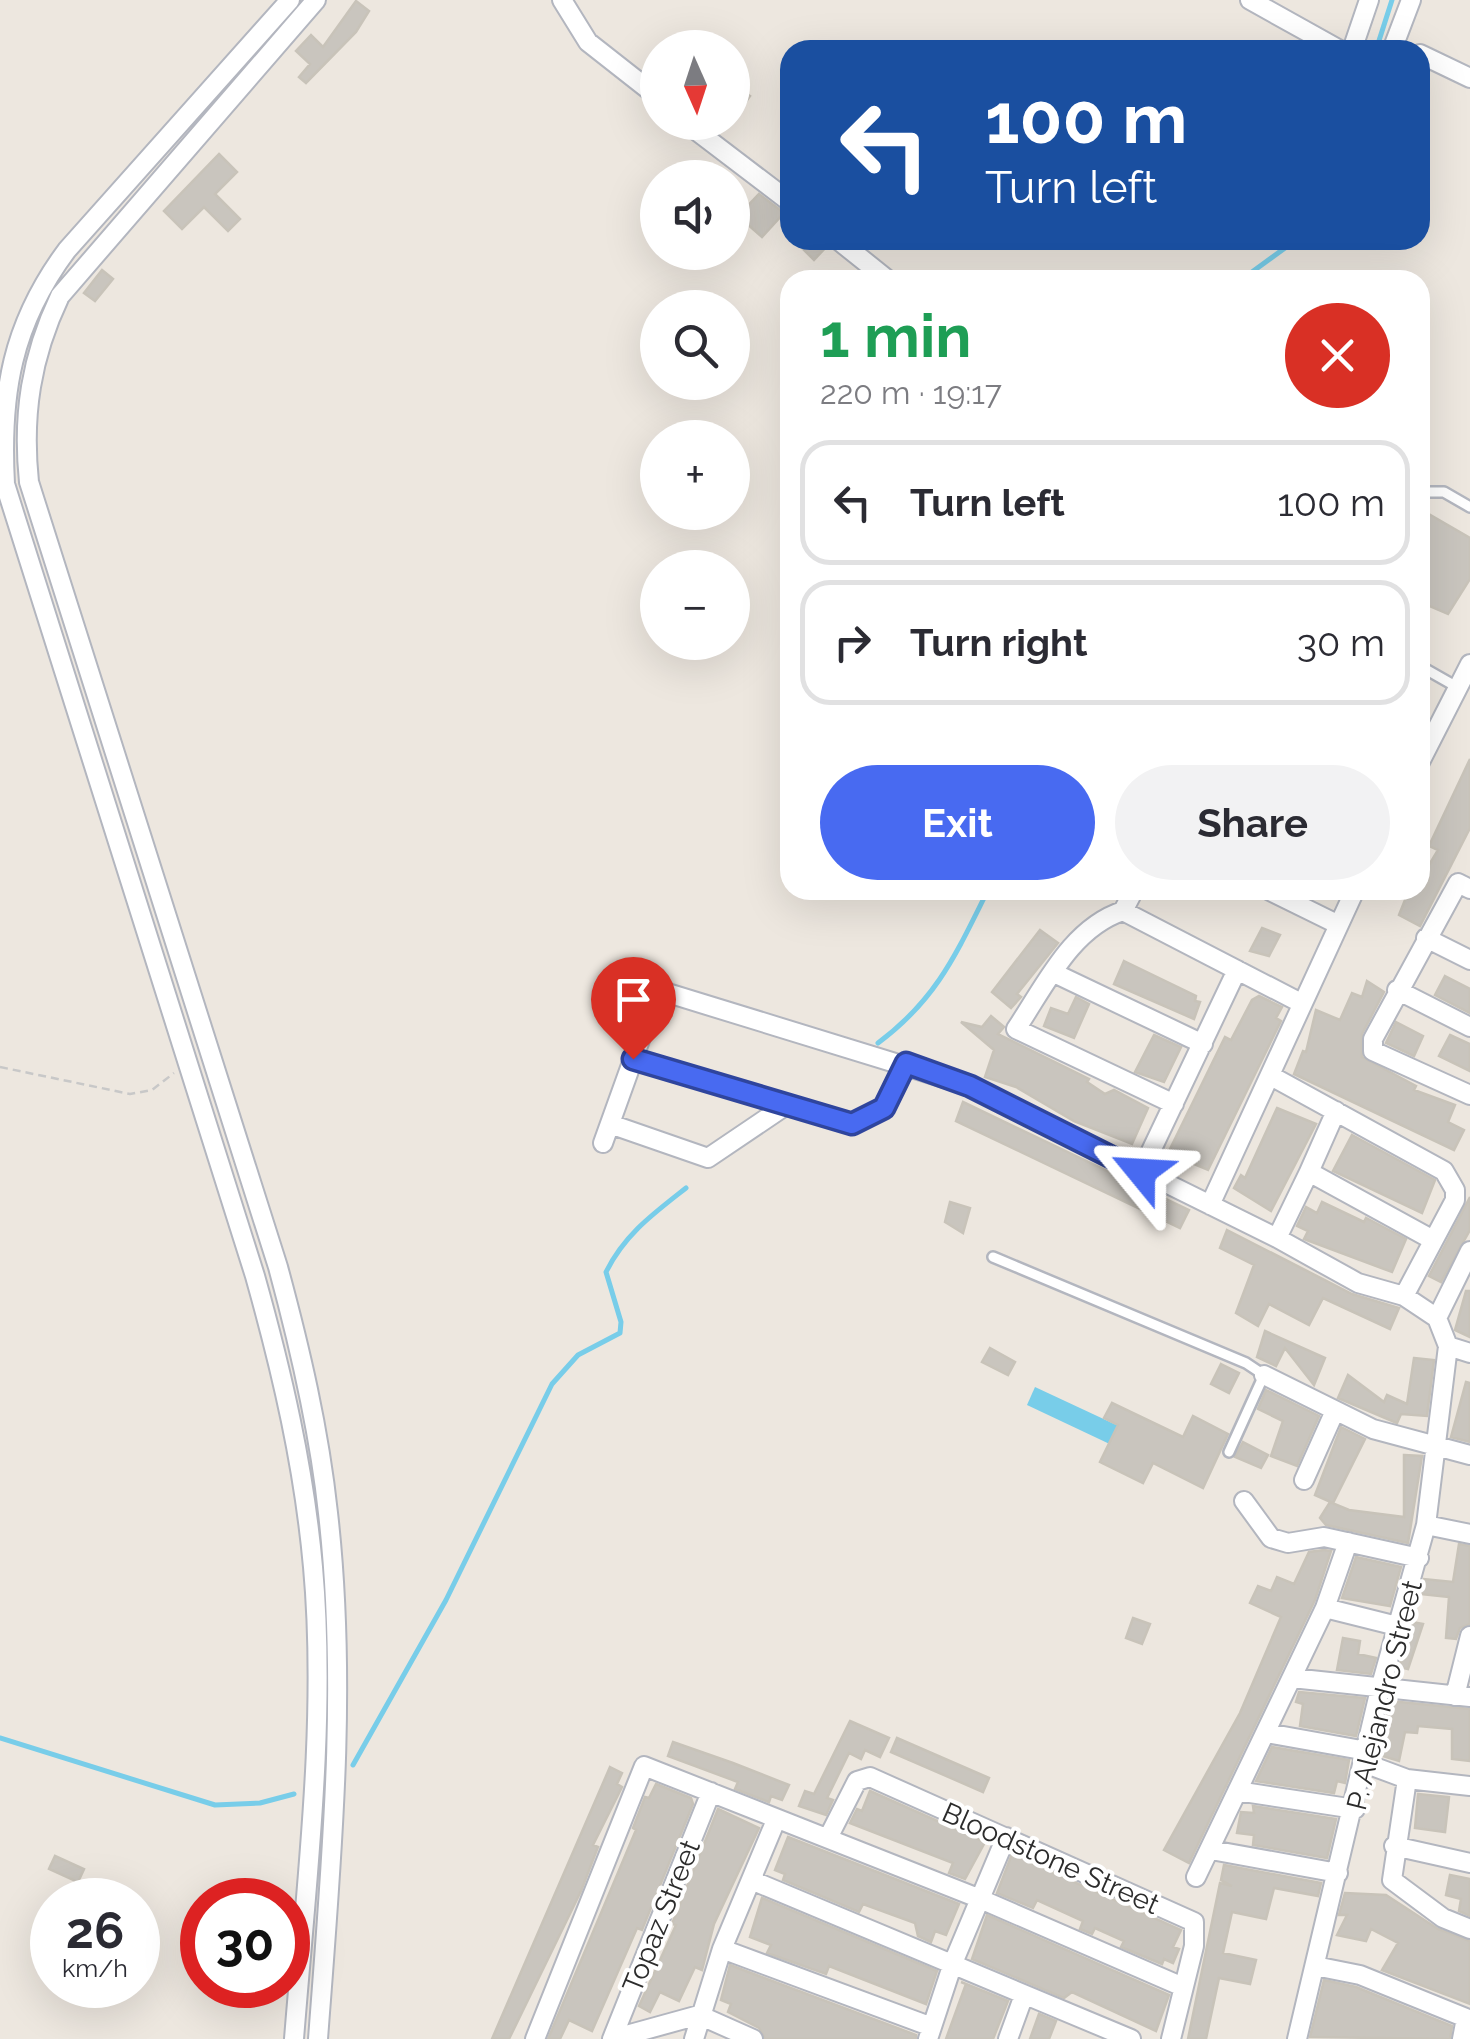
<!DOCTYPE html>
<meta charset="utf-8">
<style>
body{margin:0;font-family:Raleway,sans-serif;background:#f2f2f3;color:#2b2b33;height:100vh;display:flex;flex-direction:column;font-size:38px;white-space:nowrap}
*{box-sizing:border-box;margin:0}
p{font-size:32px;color:#7c7c81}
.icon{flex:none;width:55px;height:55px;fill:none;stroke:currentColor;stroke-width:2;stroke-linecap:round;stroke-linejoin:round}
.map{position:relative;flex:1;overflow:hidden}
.side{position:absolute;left:780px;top:270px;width:650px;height:630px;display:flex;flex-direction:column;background:#fff;border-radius:30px;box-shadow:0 10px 40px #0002}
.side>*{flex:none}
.guide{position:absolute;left:780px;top:40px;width:650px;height:210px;border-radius:30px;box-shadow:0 10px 40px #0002;background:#1a4fa0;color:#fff;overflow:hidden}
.needle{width:65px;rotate:177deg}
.fabs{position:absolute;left:640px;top:30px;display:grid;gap:20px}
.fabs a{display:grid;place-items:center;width:110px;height:110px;border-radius:50%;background:#fff;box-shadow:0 10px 40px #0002;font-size:50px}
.speed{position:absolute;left:30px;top:1878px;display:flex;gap:20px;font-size:50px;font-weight:700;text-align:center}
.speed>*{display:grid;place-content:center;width:130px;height:130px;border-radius:50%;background:#fff;box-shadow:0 10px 40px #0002;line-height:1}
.speed small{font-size:25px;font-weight:400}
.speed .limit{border:15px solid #d22;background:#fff;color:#111}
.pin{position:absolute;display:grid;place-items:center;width:85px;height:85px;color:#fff;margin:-102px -42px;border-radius:50% 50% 50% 0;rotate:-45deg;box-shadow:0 0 10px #0007}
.pin .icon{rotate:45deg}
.me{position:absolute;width:110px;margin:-55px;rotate:297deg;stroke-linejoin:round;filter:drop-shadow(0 0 8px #0008)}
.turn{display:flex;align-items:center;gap:35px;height:210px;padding:0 40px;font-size:45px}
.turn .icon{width:130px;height:130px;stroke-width:2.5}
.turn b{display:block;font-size:70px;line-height:85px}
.round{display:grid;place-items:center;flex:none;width:105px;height:105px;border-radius:52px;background:#f2f2f3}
.summary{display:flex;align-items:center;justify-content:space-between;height:170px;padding:0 40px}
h1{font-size:60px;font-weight:700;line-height:75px;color:#1e9e55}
.cta{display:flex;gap:20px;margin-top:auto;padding:20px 40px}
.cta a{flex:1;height:115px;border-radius:60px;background:#486af1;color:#fff;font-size:40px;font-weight:700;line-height:115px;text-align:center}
.cta a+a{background:#f2f2f3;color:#2b2b33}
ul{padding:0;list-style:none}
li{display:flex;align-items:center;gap:30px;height:125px;margin:0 20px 15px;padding:0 20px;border:5px solid #e1e1e2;border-radius:30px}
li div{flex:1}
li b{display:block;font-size:38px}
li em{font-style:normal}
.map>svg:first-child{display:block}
</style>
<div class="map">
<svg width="1470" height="2039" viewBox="0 0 1470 2039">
<rect width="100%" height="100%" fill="#ede7df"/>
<!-- water -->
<path fill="#78cde9" d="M1035,1387l90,42 -9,18 -89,-42z"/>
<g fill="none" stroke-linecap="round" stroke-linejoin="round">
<!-- stream -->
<path stroke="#78cde9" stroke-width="5" d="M1376,50l16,-50
M1241,280l55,-40
M878,1043c59,-44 78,-89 110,-153
M0,1738l215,67 45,-2 34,-9
M353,1765l93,-165 106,-216 26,-29 42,-22 1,-11 -15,-50c19,-38 47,-58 80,-84"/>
</g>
<!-- building -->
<path fill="#c9c5be" stroke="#c8c3b9" stroke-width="2.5" d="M356,1l13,10 -13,21 -50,51 -7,-6 11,-13 -14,-13 15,-16 12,12z
M732,83l18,13 -18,25z
M219,154l18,18 -22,22 25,25 -12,12 -24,-24 -22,22 -18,-18z
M759,194l25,19 -22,24 -24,-21z
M794,240h32l1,6 -13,14z
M102,270l11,9 -18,22 -11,-8z
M1420,509l50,29v41l-22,35 -28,-12z
M1470,759v69l-50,98 -21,-11 10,-25h11v-10l18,-30 -9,-4z
M1262,928l18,7 -11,21 -19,-5z
M1040,930l18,13 -41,51 4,3 -10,11 -19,-16z
M1124,961l72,35 -1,5 5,1 -6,17 -80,-35z
M1445,976l25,13v24l-35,-18z
M1367,981l17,11 -22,42v23l54,29 -2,4 41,15 -7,17 16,8 -10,20 -160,-76 9,-23 3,1 10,-42 24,10 12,-27 10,4z
M1259,996l23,11 -6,11 5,3 -73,149 -40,-17 57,-116 6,3 21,-40z
M1076,997l13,7 -15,34 -30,-12 7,-18 17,6z
M991,1016l13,11 -6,7 91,45 -2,3 18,12 9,-4 34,18 -16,36 -58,-23 -58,-34 -31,-10 9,-27 -33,-28 21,5z
M1396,1022l27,14 -9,20 -28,-13z
M1154,1035l27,12 -17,35 -29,-10z
M1450,1035l20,9v27l-31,-15z
M963,1102l226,108 -9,18 -224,-107z
M1277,1108l39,16 -45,87 -37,-23 7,-13 4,3z
M1352,1135l83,45 -13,33 -89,-42z
M1470,1197v33l-29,52 -12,-6z
M950,1202l20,6 -7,25 -18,-11z
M1322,1202l42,20 2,-4 40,21 -14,33 -88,-33 4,-8 -11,-5 9,-19 11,6z
M1227,1230l125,64 47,14 -9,21 -67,-31 -14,27 -40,-21 -11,22 -22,-13 18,-48 -34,-17z
M1466,1291h4v46l-15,-7z
M1265,1331l60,27 -11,27 -29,-37 -9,18 -19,-9z
M990,1348l25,14 -7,13 -26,-13z
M1414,1358l20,2 -7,56 -26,-2 -4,9 -59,-25 10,-23 36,27 3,-7 20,9z
M1221,1364l18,9 -10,20 -18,-9z
M1466,1382l4,1v59l-19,-5z
M1266,1390l53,26 -22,50 -26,-10 12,-35 -25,-12z
M1112,1403l71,34 10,-21 35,18 -25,54 -50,-25 -10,20 -43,-21 18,-37 -14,-7z
M1341,1427l24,12 -32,64 -18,-8z
M1243,1442l25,13 -7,13 -26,-11z
M1404,1455l18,1 -14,87 -82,-18 -6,-7 10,-16 19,8 55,7z
M1459,1544l11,2v78l-10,4 -4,11 -10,-1 3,-41 -29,-3 4,-15 29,3z
M1324,1550l7,1 -16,49 -126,263 -25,-13 76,-137 41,-96 -31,-14 8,-17 13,5 6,-14 17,7 15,-32z
M1356,1557l45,10 -11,39 -48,-8z
M1133,1618l17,6 -8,20 -16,-6z
M1412,1622l11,2 -15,45 -9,-2z
M1343,1638l17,3 -2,13 18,4 -5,16 -34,-4z
M1299,1692l66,6 -9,38 -56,-10 3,-22 -7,-2z
M1390,1701l80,8v52l-18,-2v-30l-34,-3 -1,7 -12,-1 -6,29 -20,-6z
M850,1721l39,17 -9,19 -15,-7 -4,9 -12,-6 -22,45 6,2 -7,15 -27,-9 6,-15 9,3z
M897,1738l92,40 -6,14 -92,-40z
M673,1742l60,21 56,22 -7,15 -11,-4 -2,6 -34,-13 3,-7 -70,-26z
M1272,1747l77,13 -4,23 -8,-2 -3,12 -78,-12z
M610,1767l12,6 -5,11 5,3 -29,58 5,2 -17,44 -72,148h-17z
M656,1784l35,14 2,6 -51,126 -5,-2 -45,103 -23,-11 -9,19h-12l88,-209 -3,-2 12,-31 4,1z
M870,1791l115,51 -20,37 -16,-6 4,-10 -103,-40 7,-14 5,2z
M1418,1794l31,3 -4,35 -30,-4z
M1253,1806l83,13 -9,39 -74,-13 1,-10 -17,-2 4,-21 13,1z
M718,1809l41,19 -45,96 -12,46 -7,-3 -16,34 -19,-9 -10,20 -11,-6 37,-81 -4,-1z
M788,1837l171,67 -13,31 -11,-4 -4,11 -13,-6 -3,-13 -52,-19 -4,8 -76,-32 2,-6 -10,-4z
M1012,1854l169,76 -8,17 6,2 -6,14 -9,-4 -2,5 -41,-17 3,-6 -29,-13 -3,6 -12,-5 3,-8 -46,-21 -4,8 -36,-15z
M55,1856l29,13 -6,13 -29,-13z
M1224,1865l97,18 -3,13 -44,-8 -8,31 -34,-7 -9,41 33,7 -6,24 -31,-6 -13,61h-18l32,-156 12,3 -11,-6z
M1450,1875l20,4v37l-11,-5 2,-12 -15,-4z
M1345,1893l41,2 52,34 32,12v63l-88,-34 16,-27 -27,-14 -5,12 -29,-6 10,-20h-8z
M762,1898l175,73 -11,33 -97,-38 -3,8 -59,-21 4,-8 -21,-8z
M987,1915l182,80 -13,36 -84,-39 -8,6 -92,-39z
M730,1965l186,70v4h-151l-6,-11 -31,-16 3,-8 -10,-4z
M1324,1980l32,7 96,39 -2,13 -140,-2z
M961,1982l47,19 -15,38h-47l20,-55z
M1039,2014l17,7 -7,18h-19z"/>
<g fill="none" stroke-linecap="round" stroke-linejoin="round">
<defs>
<path id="service" d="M1420,492h24l26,15
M1420,666l37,21
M993,1257l253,106 18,12 -35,77"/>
<path id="minor" d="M290,0l-223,250c-55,74 -67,143 -62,234l250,792c27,96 49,191 58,291 14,152 -7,319 -19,472
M316,0l-256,296c-29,61 -38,119 -31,186l249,785c22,81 41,162 50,246 20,175 3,352 -10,526
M562,0l26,42 70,55
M1250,0l90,50
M1352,50l17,-50
M1392,50l19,-50
M1420,54l50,24
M685,122l105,80
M838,240l50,40
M1420,762l50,-98
M1470,889l-12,-6 -85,156v12l97,44
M1268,890l69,34
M1123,911l11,-21
M1426,938l44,22
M1054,973l149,71
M1397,990l73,37
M633,1059l219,64 32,-15 23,-45
M1271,1076l173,95 11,19v10l-51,96
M1174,1104l-158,-75c29,-43 55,-101 107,-118l178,92
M610,1124l98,34 77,-52
M603,1143l55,-153 312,96 307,152 81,45 46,13 33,22
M1141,1172l96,-202
M1309,1172l27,-61
M1210,1205l145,-315
M1277,1238l32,-66 124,68
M1448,1346l22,7
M1264,1375l109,54 97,26
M1304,1480l30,-67
M1244,1501l27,37 17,5 36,-6 95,21
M1426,1525l44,9
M1325,1608l72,18
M1292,1678l178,19
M1455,1696l15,-60
M1266,1733l101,18
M1364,1763l43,16 63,7
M1407,1779l-15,101 51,38 27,11
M1237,1791l118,18
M828,1838l29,-57 13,-4 324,145v24l-23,93
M1394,1846l76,17
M1211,1850l127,23
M1196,1877l129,-269 23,-66
M751,1880l380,159
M722,1949l210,78
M1315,1966l45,9 106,43 -4,21
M535,2039l109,-273 334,132 205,89
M612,2039l99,-247
M612,2039l87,-24 54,24
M694,2039l28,-90 54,-129
M928,2039l25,-76 53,-126
M1008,2039l16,-44
M1297,2039l83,-350 46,-164 22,-179 -11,-28 33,-67"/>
</defs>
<!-- service casing -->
<use href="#service" stroke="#b3b6bf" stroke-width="14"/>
<!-- minor casing -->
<use href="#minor" stroke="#b3b6bf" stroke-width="22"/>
<!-- path -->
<path stroke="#c8c8c8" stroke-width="2.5" stroke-dasharray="8 5" stroke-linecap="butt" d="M0,1067l130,27 22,-4 22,-17"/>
<!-- service -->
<use href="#service" stroke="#fff" stroke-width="9"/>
<!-- minor -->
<use href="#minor" stroke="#fff" stroke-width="18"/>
</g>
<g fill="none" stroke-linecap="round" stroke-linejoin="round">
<defs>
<path id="route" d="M633,1059l219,65 32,-16 22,-45 64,23 171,86"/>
</defs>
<!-- route casing -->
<use href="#route" stroke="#2f459d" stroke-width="25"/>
<!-- route -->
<use href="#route" stroke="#486af1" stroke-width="18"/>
</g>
<g text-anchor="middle" stroke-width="8" stroke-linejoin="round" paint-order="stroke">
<!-- street labels -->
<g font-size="28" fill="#2c2c2c" stroke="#fff">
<text transform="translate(1384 1695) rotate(-76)" y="10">P. Alejandro Street</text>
<text transform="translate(1051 1858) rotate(24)" y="10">Bloodstone Street</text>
<text transform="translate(661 1916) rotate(-68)" y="10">Topaz Street</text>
</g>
</g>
</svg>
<div class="fabs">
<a><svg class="needle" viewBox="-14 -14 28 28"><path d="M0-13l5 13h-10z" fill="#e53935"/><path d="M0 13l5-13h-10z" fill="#7c7c81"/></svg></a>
<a><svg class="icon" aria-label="sound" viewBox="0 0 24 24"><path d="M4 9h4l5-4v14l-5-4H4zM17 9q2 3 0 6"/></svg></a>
<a><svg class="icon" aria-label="search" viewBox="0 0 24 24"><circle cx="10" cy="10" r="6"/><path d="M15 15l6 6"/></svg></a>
<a>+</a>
<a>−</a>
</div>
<div class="speed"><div>26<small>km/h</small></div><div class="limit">30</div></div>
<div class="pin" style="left:633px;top:1059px;background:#d93025"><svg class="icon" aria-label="arrive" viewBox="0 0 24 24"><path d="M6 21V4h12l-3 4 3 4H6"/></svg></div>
<svg class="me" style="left:1141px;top:1172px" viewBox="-20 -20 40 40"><path d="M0-17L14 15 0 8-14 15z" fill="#486af1" stroke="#fff" stroke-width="4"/></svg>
<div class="guide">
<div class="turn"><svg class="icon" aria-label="left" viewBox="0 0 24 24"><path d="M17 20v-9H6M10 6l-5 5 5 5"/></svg><div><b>100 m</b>Turn left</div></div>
</div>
<section class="side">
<div class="summary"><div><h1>1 min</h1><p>220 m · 19:17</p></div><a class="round" style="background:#d93025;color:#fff"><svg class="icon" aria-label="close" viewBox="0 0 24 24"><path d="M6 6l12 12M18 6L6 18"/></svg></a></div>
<ul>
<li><svg class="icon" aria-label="left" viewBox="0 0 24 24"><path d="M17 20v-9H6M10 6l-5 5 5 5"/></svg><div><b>Turn left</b></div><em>100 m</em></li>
<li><svg class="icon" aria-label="right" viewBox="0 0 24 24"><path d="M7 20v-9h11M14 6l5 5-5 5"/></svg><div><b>Turn right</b></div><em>30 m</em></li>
</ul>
<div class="cta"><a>Exit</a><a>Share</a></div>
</section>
</div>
